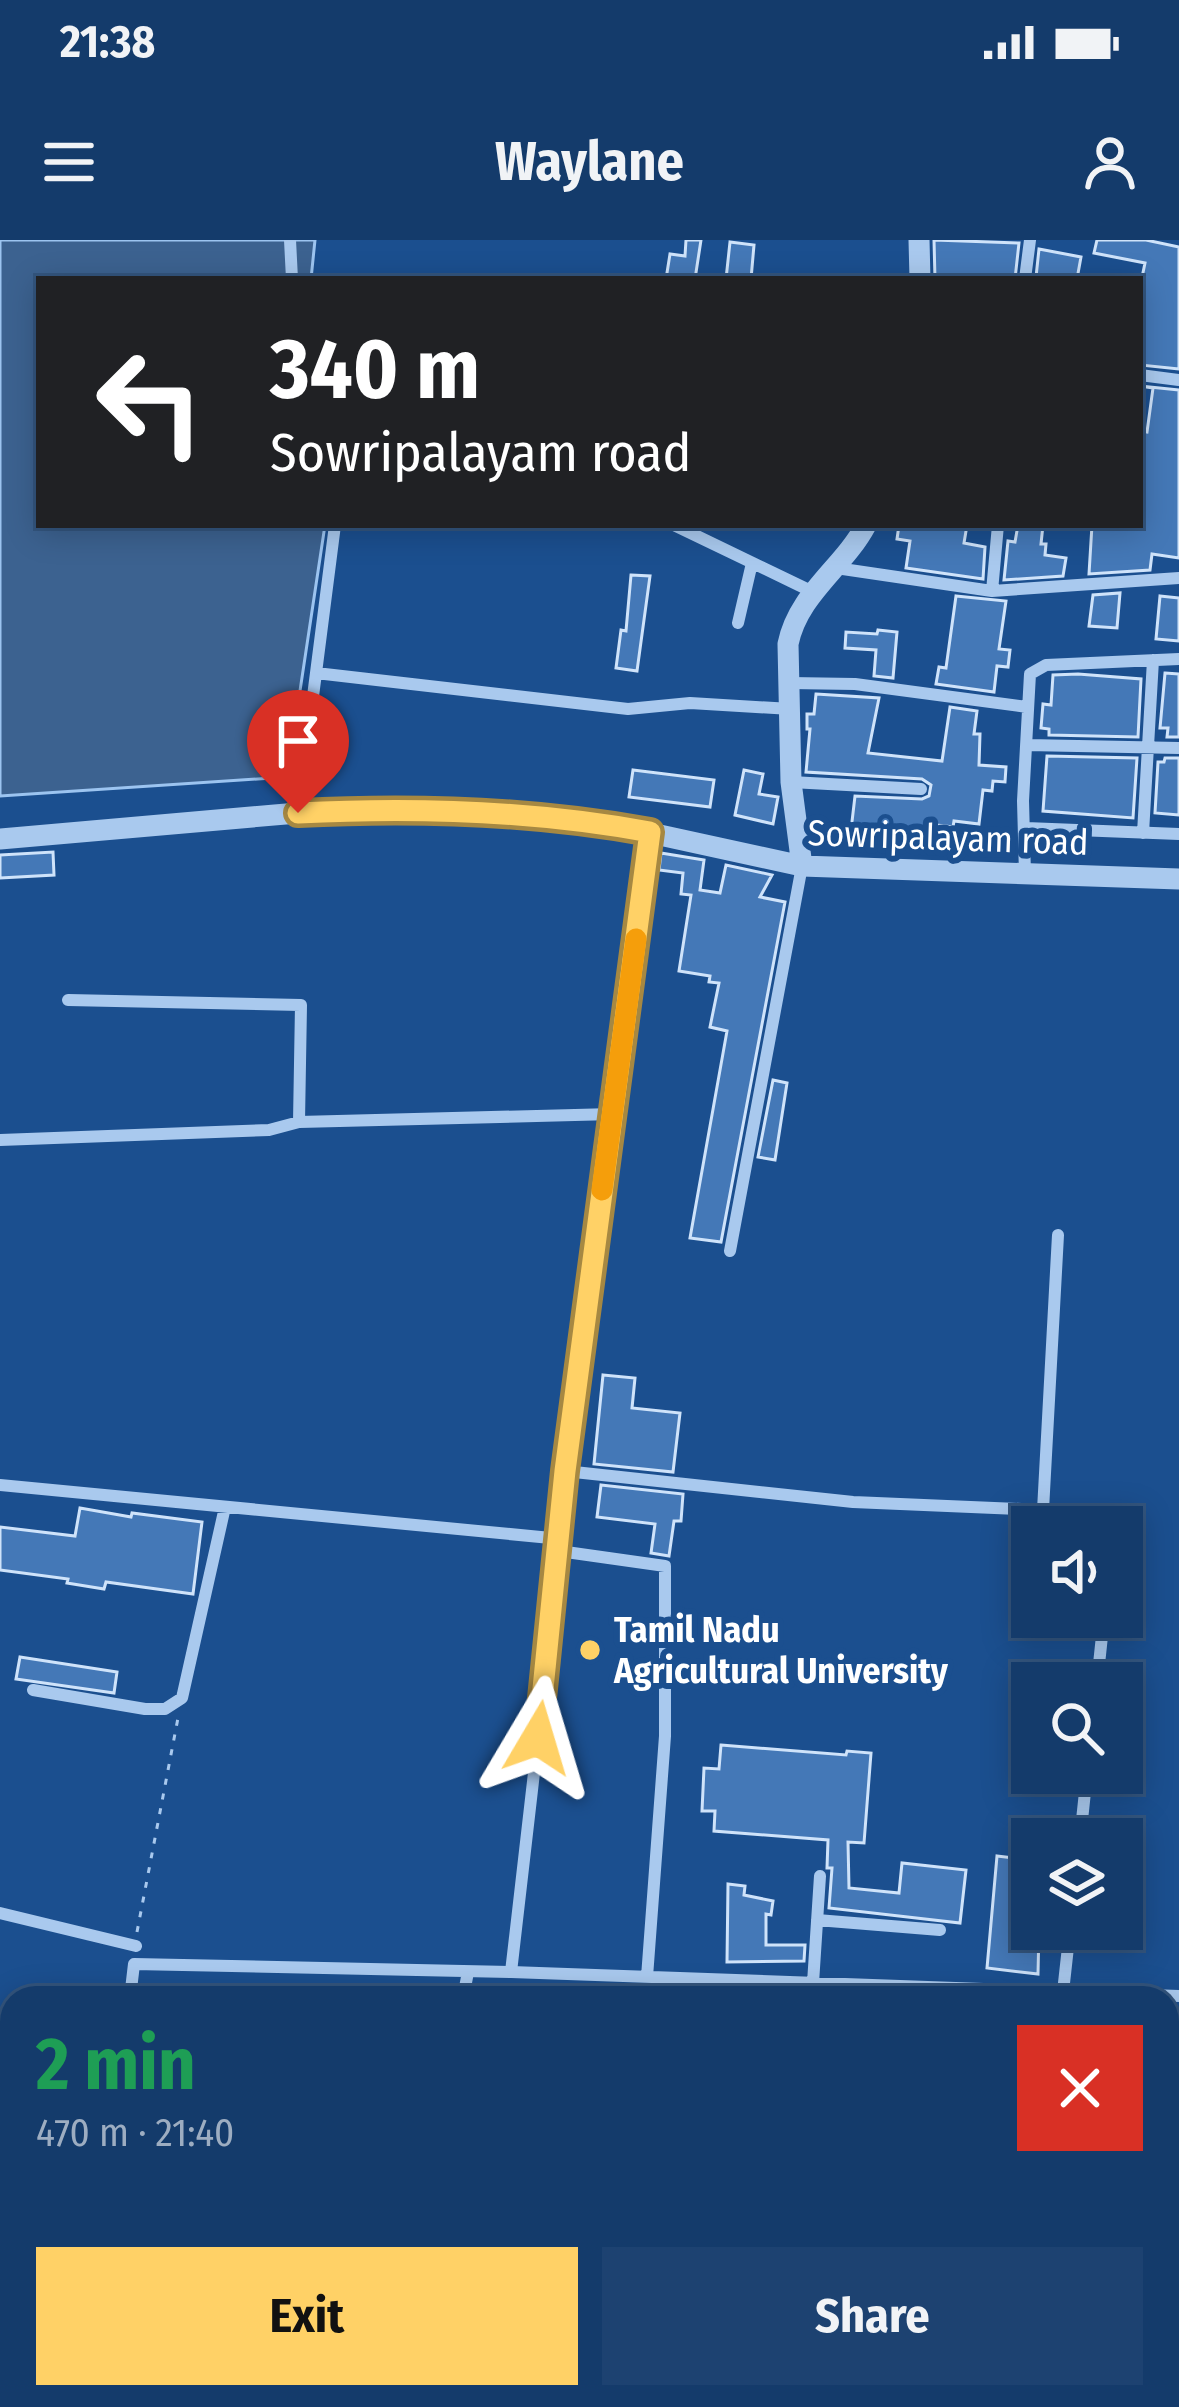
<!DOCTYPE html>
<meta charset="utf-8">
<style>
body{margin:0;font-family:"Fira Sans Condensed",sans-serif;background:#1d4271;color:#f1f3f6;height:100vh;display:flex;flex-direction:column;font-size:45px;white-space:nowrap}
*{box-sizing:border-box;margin:0}
p{font-size:39px;color:#9dadc1}
.icon{flex:none;width:66px;height:66px;fill:none;stroke:currentColor;stroke-width:2;stroke-linecap:round;stroke-linejoin:round}
.map{position:relative;flex:1;overflow:hidden}
.details{position:absolute;left:0px;top:1746px;width:1179px;height:423px;display:flex;flex-direction:column;background:#143b6b;border-radius:36px 36px 0 0;box-shadow:0 6px 30px #0003,0 0 0 3px #33557e}
.details>*{flex:none}
.guide{position:absolute;left:36px;top:36px;width:1107px;height:252px;border-radius:0px;box-shadow:0 6px 30px #0003,0 0 0 3px #33557e;background:#202124;color:#fff;overflow:hidden}
.fabs{position:absolute;left:1011px;top:1266px;display:grid;gap:24px}
.fabs a{display:grid;place-items:center;width:132px;height:132px;border-radius:0px;background:#143b6b;box-shadow:0 6px 30px #0003,0 0 0 3px #33557e;font-size:60px}
.pin{position:absolute;display:grid;place-items:center;width:102px;height:102px;color:#fff;margin:-123px -51px;border-radius:50% 50% 50% 0;rotate:-45deg;box-shadow:0 0 12px #0007}
.pin .icon{rotate:45deg}
.me{position:absolute;width:132px;margin:-66px;rotate:7deg;stroke-linejoin:round;filter:drop-shadow(0 0 9px #0008)}
.turn{display:flex;align-items:center;gap:42px;height:252px;padding:0 36px;font-size:54px}
.turn .icon{width:156px;height:156px;stroke-width:2.5}
.turn b{display:block;font-size:84px;line-height:102px}
.round{display:grid;place-items:center;flex:none;width:126px;height:126px;border-radius:0px;background:#1d4271}
.summary{display:flex;align-items:center;justify-content:space-between;height:204px;padding:0 36px}
h1{font-size:72px;font-weight:700;line-height:90px;color:#1e9e55}
.cta{display:flex;gap:24px;margin-top:auto;padding:24px 36px}
.cta a{flex:1;height:138px;border-radius:0px;background:#ffd166;color:#111;font-size:48px;font-weight:700;line-height:138px;text-align:center}
.cta a+a{background:#1d4271;color:#f1f3f6}
.status{display:flex;justify-content:space-between;align-items:center;height:84px;padding:0 60px;background:#143b6b;direction:ltr}
.status svg{height:33px;fill:currentColor}
header{display:flex;justify-content:space-between;align-items:center;height:156px;padding:0 36px;background:#143b6b;font-size:54px;font-weight:700}
.map>svg:first-child{display:block}
</style>
<div class="status"><b>21:38</b><svg viewBox="0 0 49 12"><path d="M0 12V9h3v3zM5 12V6h3v6zM10 12V3h3v9zM15 12V0h3v12zM26 1h20v11H26zM47 4h2v5h-2z"/></svg></div>
<header><svg class="icon" aria-label="menu" viewBox="0 0 24 24"><path d="M4 6h16M4 12h16M4 18h16"/></svg>Waylane<svg class="icon" aria-label="person" viewBox="0 0 24 24"><circle cx="12" cy="8" r="4"/><path d="M4 21q1-7 8-7t8 7"/></svg></header>
<div class="map">
<svg width="1179" height="2167" viewBox="0 0 1179 2167">
<rect width="100%" height="100%" fill="#1b4f8f"/>
<!-- water -->
<path fill="#3c6290" stroke="#9cc4f0" stroke-width="3" d="M0,0h315l-4,39h-272v246h286l-38,252 -287,19z"/>
<!-- building -->
<path fill="#4478b7" stroke="#cfe3fa" stroke-width="3" d="M686,0h15l-6,39h-29l4,-25 15,2z
M934,0l85,3 -4,36h-80z
M1097,0h49l33,7v122l-39,-4v-78l5,-24 -51,-10z
M730,2l24,3 -3,34h-25z
M1039,9l42,8 -4,22 -41,-2z
M1140,146l39,4v168l-27,-4 -2,16 -61,4 3,-49h48v-94l7,1 6,-44z
M899,285h68l-3,18 21,4 -2,32 -77,-11 4,-27 -13,-2z
M1018,285h25l-2,19h5l-1,11 21,3 -3,18 -59,4 4,-39 7,1z
M631,335l19,1 -13,95 -21,-3 5,-38 5,1z
M1120,353l-3,35 -28,-2 4,-31z
M956,356l50,5 -7,48 11,1 -2,17 -11,-1 -3,26 -58,-8 3,-17 7,1z
M1160,356l19,2v43l-23,-2z
M878,390l19,2 -4,46 -19,-2 2,-26 -31,-2 1,-16 31,2z
M1165,433l14,1v63h-12l1,-9h-8z
M1078,434l63,5 -3,58 -89,-2v-6l-8,-1 2,-24 8,1 2,-30z
M816,454l63,4 -11,55 74,8 8,-54 27,4 -3,23h6l-1,31 27,2 -1,15 -12,-1 -1,10 -9,-1 -4,34 -25,-3 -1,6 -25,-3 -3,19 -74,-13 4,-34 67,3 7,-3 2,-11 -9,-6 -116,-7 4,-43h-3v-15h7z
M1047,516l90,2 -4,60 -90,-7z
M1165,518h14v57l-24,-2 3,-51h6z
M633,530l81,10 -4,27 -81,-10z
M744,530l19,4 -4,20 19,3 -5,27 -38,-9z
M53,612l1,23 -54,3v-23z
M661,613l43,7 -4,30 20,3 6,-28 46,10 -12,22 25,5 -64,340 -31,-4 37,-207 -17,-4 9,-44 -10,-1 1,-6 -31,-5 12,-76 -10,-1 2,-21 -24,-3z
M773,840l14,3 -12,77 -17,-3z
M603,1135l32,3 -3,30 48,5 -7,59 -79,-8z
M601,1245l82,9 -2,27h-7l-5,35 -18,-3 4,-29 -58,-7z
M80,1268l51,9 1,-4 70,9 -9,72 -87,-12 -2,7 -37,-6 1,-4 -68,-9v-43l75,9z
M20,1417l97,15 -3,21 -98,-14z
M721,1505l125,10 1,-4 24,2 -7,90 -16,-1 1,46 50,5 3,-30 64,7 -6,53 -131,-15 3,-40h-5l1,-28 -114,-9 1,-20h-13l2,-43 15,1z
M997,1616l35,4v69h7l-1,45 -51,-6z
M728,1644l17,2 -1,9 29,6 -2,14 -5,-1v31h39l-1,16 -77,1z"/>
<g fill="none" stroke-linecap="round" stroke-linejoin="round">
<!-- path -->
<path stroke="#a9c9ee" stroke-width="3" stroke-dasharray="6 9" stroke-linecap="butt" d="M137,1692l41,-214"/>
<!-- minor -->
<path stroke="#a9c9ee" stroke-width="12" d="M290,0l2,39
M1025,39l5,-39
M1140,135l39,5
M674,285l139,67
M836,328l156,23 187,-13
M992,351l6,-66
M738,383l14,-60
M316,433l312,36 62,-6 101,6
M790,443l65,1 172,23
M1027,505l152,3
M791,542l130,7
M298,573l37,-288
M1026,588l153,6
M1143,593l10,-173
M1025,634l-2,-73 7,-127 16,-9 133,-6
M68,760l233,5 -2,117
M0,900l269,-10 30,-8 314,-8
M1058,995l-15,275 71,11 -1,6
M730,1011l72,-385
M565,1231l288,31 190,8
M0,1245l561,54
M559,1311l106,15v170l-18,241
M1097,1443l7,-66
M33,1450l112,19h20l17,-11 43,-191
M1080,1599l7,-66
M0,1673l136,33
M817,1680l123,10
M511,1732l50,-433 4,-68 85,-639
M813,1743l7,-107
M1063,1752l7,-63
M130,1758l4,-34 377,8 668,24
M463,1758l5,-26
M0,1884l12,2
M1167,2045l12,2
M204,2157l5,10
M308,2167l2,-10
M604,2167l1,-10
M787,2167l2,-10"/>
<!-- tertiary -->
<path stroke="#a9c9ee" stroke-width="21" d="M919,0l1,39
M0,599l309,-27 143,-1 171,16 179,39 377,13
M802,626l-11,-84 -3,-138c10,-50 55,-76 78,-119"/>
</g>
<g fill="none" stroke-linecap="round" stroke-linejoin="round">
<defs>
<path id="route" d="M298,573c116,-6 238,-2 352,19l-85,639 -27,267"/>
</defs>
<!-- route casing -->
<use href="#route" stroke="#a68842" stroke-width="30"/>
<!-- route -->
<use href="#route" stroke="#ffd166" stroke-width="21"/>
<!-- slow -->
<path stroke="#f59e0b" stroke-width="21" d="M602,950l34,-251"/>
</g>
<!-- markers -->
<circle fill="#ffd166" stroke="#1b4f8f" stroke-width="4.5" cx="590" cy="1410" r="12"/>
<g text-anchor="middle" stroke-width="12" stroke-linejoin="round" paint-order="stroke">
<!-- street labels -->
<g font-size="36" fill="#fff" stroke="#1b4f8f">
<text transform="translate(948 597) rotate(2)" y="13">Sowripalayam road</text>
</g>
<!-- poi labels -->
<g font-size="36" font-weight="bold" fill="#fff" stroke="#1b4f8f" text-anchor="start">
<text x="614" y="1402">Tamil Nadu<tspan x="614" dy="41">Agricultural University</tspan></text>
</g>
</g>
</svg>
<div class="fabs">
<a><svg class="icon" aria-label="sound" viewBox="0 0 24 24"><path d="M4 9h4l5-4v14l-5-4H4zM17 9q2 3 0 6"/></svg></a>
<a><svg class="icon" aria-label="search" viewBox="0 0 24 24"><circle cx="10" cy="10" r="6"/><path d="M15 15l6 6"/></svg></a>
<a><svg class="icon" aria-label="layers" viewBox="0 0 24 24"><path d="M12 4l9 5-9 5-9-5zM3 14l9 5 9-5"/></svg></a>
</div>
<div class="pin" style="left:298px;top:573px;background:#d93025"><svg class="icon" aria-label="arrive" viewBox="0 0 24 24"><path d="M6 21V4h12l-3 4 3 4H6"/></svg></div>
<svg class="me" style="left:538px;top:1498px" viewBox="-20 -20 40 40"><path d="M0-17L14 15 0 8-14 15z" fill="#ffd166" stroke="#fff" stroke-width="4"/></svg>
<div class="guide">
<div class="turn"><svg class="icon" aria-label="left" viewBox="0 0 24 24"><path d="M17 20v-9H6M10 6l-5 5 5 5"/></svg><div><b>340 m</b>Sowripalayam road</div></div>
</div>
<section class="details">
<div class="summary"><div><h1>2 min</h1><p>470 m · 21:40</p></div><a class="round" style="background:#d93025;color:#fff"><svg class="icon" aria-label="close" viewBox="0 0 24 24"><path d="M6 6l12 12M18 6L6 18"/></svg></a></div>
<div class="cta"><a>Exit</a><a>Share</a></div>
</section>
</div>
